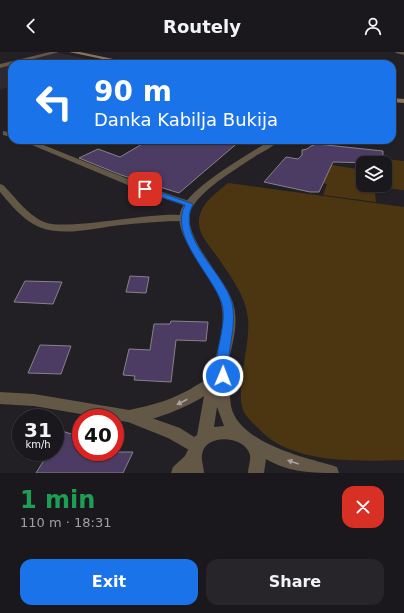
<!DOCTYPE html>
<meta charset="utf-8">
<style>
body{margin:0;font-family:"DejaVu Sans",sans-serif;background:#272529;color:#f1f3f6;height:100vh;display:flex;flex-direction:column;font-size:15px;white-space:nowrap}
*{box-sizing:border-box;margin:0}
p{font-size:13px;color:#9fa0a3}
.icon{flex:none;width:22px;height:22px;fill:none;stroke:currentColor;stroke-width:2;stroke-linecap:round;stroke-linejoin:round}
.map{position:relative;height:421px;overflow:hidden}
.drawer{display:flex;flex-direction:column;background:#1a181c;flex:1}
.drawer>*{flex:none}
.banner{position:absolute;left:8px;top:8px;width:388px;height:84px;border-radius:12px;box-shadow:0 1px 3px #0004,0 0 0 1px #38373b;background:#1a73e8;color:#fff;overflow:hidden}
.controls{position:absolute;left:356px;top:104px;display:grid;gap:8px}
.controls a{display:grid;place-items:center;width:36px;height:36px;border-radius:8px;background:#1a181c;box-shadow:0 1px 3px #0004,0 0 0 1px #38373b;font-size:20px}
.speed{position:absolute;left:12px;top:357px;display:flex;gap:8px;font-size:20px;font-weight:700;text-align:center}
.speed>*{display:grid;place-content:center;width:52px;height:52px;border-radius:50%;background:#1a181c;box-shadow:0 1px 3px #0004,0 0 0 1px #38373b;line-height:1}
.speed small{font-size:10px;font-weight:400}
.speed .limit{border:6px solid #d22;background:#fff;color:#111}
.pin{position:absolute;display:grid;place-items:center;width:34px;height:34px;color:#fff;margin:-17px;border-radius:8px;box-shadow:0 2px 6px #0006}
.me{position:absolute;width:44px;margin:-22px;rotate:1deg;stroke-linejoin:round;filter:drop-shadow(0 0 3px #0008)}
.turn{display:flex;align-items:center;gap:14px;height:84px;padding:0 20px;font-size:18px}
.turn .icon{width:52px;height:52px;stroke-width:2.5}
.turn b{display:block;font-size:28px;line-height:34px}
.round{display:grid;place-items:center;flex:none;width:42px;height:42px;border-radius:12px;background:#272529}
.headline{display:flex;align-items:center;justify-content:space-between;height:68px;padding:0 20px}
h1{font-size:24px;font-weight:600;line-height:30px;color:#1e9e55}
.button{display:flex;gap:8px;margin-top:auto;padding:8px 20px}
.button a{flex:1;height:46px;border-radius:12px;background:#1a73e8;color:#fff;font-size:16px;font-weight:600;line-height:46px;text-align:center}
.button a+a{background:#272529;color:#f1f3f6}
header{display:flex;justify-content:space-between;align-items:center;height:52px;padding:0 20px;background:#1a181c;font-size:18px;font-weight:600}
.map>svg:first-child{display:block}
</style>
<header><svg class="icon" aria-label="back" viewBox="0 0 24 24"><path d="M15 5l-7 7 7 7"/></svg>Routely<svg class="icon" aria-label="person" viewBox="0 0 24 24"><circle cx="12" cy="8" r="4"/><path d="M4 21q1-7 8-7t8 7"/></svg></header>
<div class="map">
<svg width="404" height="421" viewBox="0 0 404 421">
<rect width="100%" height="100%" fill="#222025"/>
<!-- built -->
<path fill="#2d2933" d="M54,0l42,9 -10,3h-74v22l-12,4v-25z"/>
<!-- green -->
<path fill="#4c3611" d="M375,106l29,3v29l-26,-3v-2h7v-22h-9z
M302,108l61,10v15h11l2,17 -53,-7 4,-11 -35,-7z
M228,131l176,24v253c-44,1 -111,5 -144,-30 -5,-5 -13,-12 -16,-18 -10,-19 7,-68 4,-93 -2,-24 -19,-45 -32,-64 -7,-10 -16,-19 -17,-31 -1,-19 16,-30 29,-41z"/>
<!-- building -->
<path fill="#4c3c63" stroke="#858389" d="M149,88h92l-62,53 -58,-18 -42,-17 19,-9 22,8z
M317,92l66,7v8l-9,1v3l-41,-1 -14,30h-9l-46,-10 22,-25 12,2 4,-4v-5l5,-1 4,-3z
M130,224l19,1 -3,16 -20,-1z
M25,229l37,1 -9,22 -39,-2z
M171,269l37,1 -2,19 -30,-1 -5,42 -37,-2 1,-4 -12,-1 6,-26 21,1 4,-26h16z
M40,293l31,1 -10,28 -33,-1z
M62,379l19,6v15h52l-10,21h-87l13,-21h6v-9z"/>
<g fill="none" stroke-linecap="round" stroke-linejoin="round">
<!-- minor -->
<path fill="#635746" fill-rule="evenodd" d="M50,0h9l-59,16v-4z
M395,0h9v3l-8,-2z
M3,79l9,2v4l-9,-2z
M20,88h11l117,47 44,15 2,2 -5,3 -3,-1 -44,-15z
M0,132l3,1c13,13 26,32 44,38 25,8 132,-17 143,-5l-5,3c-22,0 -43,2 -64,4 -26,3 -58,12 -82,2 -16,-7 -28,-22 -39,-35z
M0,340l34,2 95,16 51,18 22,14 2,5 -2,5 -6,2 -28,-16 -40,-16 -13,-2v-2h-11l-70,-12 -34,-2z"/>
<!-- tertiary -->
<path fill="#635746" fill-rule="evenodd" d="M271,88h9c-6,6 -15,11 -23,15 -19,13 -51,31 -64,51 -17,26 32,70 40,97 6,19 0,40 -5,59l2,4c0,13 -1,27 1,40 7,36 71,51 100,59l6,2 2,6c-25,0 -50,0 -73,-14l-2,14h-16c0,-5 3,-13 2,-18 -5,-20 -46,-22 -48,0 -1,5 2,13 2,18h-33l2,-6 12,-11 9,-19 3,-2 7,-39c-16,11 -62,31 -80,25l-3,-5 3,-5 5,-1c25,-5 46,-11 68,-25 3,-2 10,-5 12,-8 4,-5 5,-15 7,-21 5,-17 9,-35 5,-53 -7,-26 -47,-65 -41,-90 6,-24 69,-59 91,-73zM217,355l7,19 -10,1z"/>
<!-- secondary -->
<path fill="#887559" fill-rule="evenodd" d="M69,0h11l57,12h-11z
M392,46l12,1v4l-12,-1z"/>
</g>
<!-- one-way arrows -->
<defs><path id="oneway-solid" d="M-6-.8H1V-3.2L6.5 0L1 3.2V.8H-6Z"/></defs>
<g fill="#aaa29c">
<use href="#oneway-solid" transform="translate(182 350) rotate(153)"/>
<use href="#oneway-solid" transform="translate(293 410) rotate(-161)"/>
</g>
<!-- route -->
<path fill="#1a73e8" stroke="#114b97" d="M145,135l48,17c-18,34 31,68 39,99 4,18 -1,35 -3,52 -1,8 2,18 -2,24l-4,2 -4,-2c-10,-19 11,-54 2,-78 -10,-27 -52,-66 -36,-96l-42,-14 -1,-2z"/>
</svg>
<div class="controls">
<a><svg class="icon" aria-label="layers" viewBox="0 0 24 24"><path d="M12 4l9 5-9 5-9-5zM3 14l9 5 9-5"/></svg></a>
</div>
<div class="speed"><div>31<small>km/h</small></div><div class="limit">40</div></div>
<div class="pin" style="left:145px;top:137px;background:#d93025"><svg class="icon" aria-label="arrive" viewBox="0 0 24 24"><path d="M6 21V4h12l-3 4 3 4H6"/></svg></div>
<svg class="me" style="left:223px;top:324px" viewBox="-20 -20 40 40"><circle r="17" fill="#1a73e8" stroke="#fff" stroke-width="3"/><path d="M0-11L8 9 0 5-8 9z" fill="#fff"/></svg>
<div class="banner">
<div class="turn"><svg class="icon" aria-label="left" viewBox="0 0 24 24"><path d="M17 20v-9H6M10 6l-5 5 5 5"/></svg><div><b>90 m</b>Danka Kabilja Bukija</div></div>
</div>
</div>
<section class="drawer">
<div class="headline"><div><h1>1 min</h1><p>110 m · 18:31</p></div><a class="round" style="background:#d93025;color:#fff"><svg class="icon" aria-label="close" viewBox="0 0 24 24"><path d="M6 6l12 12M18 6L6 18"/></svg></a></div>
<div class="button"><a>Exit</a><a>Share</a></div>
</section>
